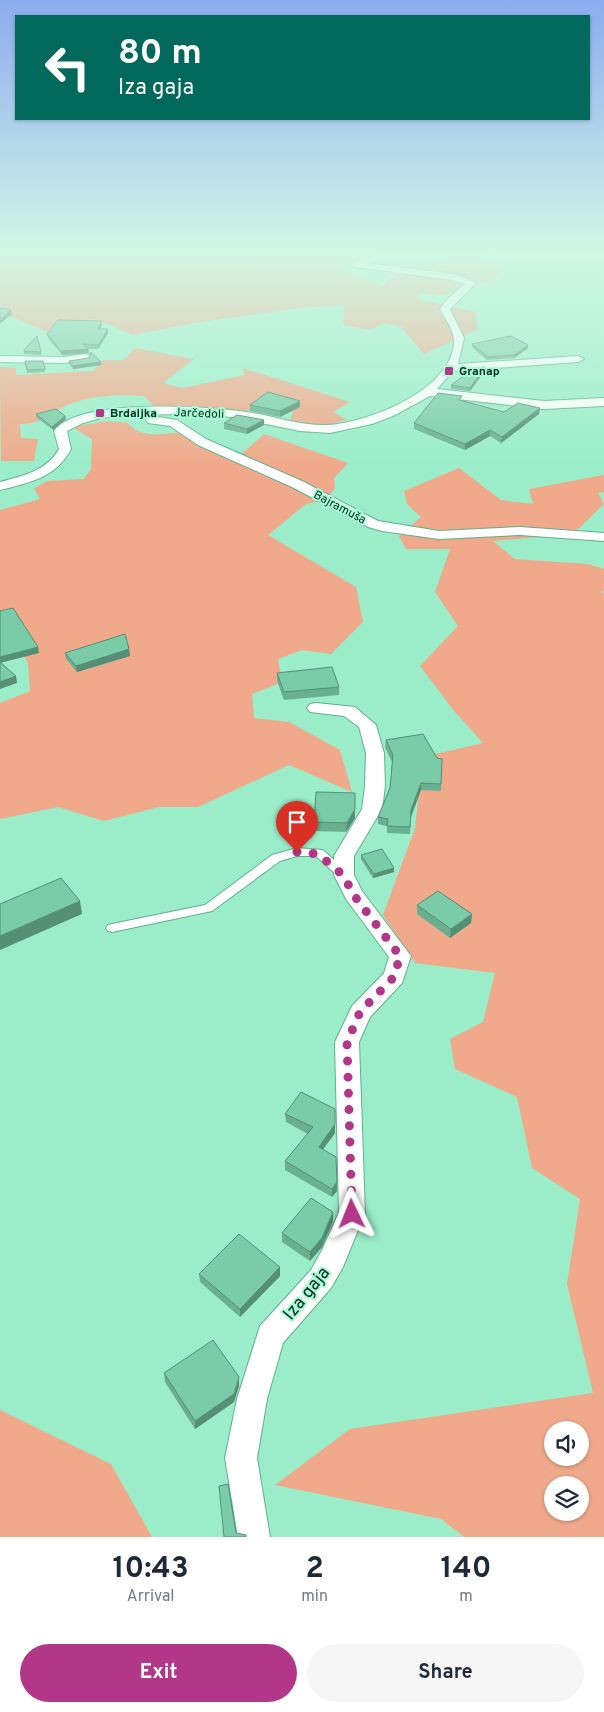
<!DOCTYPE html>
<meta charset="utf-8">
<style>
body{margin:0;font-family:Overpass,sans-serif;background:#f6f6f7;color:#1f2937;height:100vh;display:flex;flex-direction:column;font-size:19px;white-space:nowrap}
*{box-sizing:border-box;margin:0}
p{font-size:16px;color:#747a83}
.icon{flex:none;width:28px;height:28px;fill:none;stroke:currentColor;stroke-width:2;stroke-linecap:round;stroke-linejoin:round}
.map{position:relative;height:1537px;overflow:hidden}
.panel{display:flex;flex-direction:column;background:#fff;flex:1}
.panel>*{flex:none}
.banner{position:absolute;left:15px;top:15px;width:575px;height:105px;border-radius:0px;box-shadow:0 1px 4px #0004;background:#00695c;color:#fff;overflow:hidden}
.buttons{position:absolute;left:544px;top:1421px;display:grid;gap:10px}
.buttons a{display:grid;place-items:center;width:45px;height:45px;border-radius:50%;background:#fff;box-shadow:0 1px 4px #0004;font-size:25px}
.pin{position:absolute;display:grid;place-items:center;width:42px;height:42px;color:#fff;margin:-51px -21px;border-radius:50% 50% 50% 0;rotate:-45deg;box-shadow:0 0 5px #0007}
.pin .icon{rotate:45deg}
.me{position:absolute;width:55px;margin:-28px;rotate:358deg;stroke-linejoin:round;filter:drop-shadow(0 0 4px #0008)}
.turn{display:flex;align-items:center;gap:18px;height:105px;padding:0 20px;font-size:22px}
.turn .icon{width:65px;height:65px;stroke-width:2.5}
.turn b{display:block;font-size:35px;line-height:42px}
.eta{display:flex;justify-content:space-evenly;align-items:center;height:85px;text-align:center}
.eta b{font-size:30px;font-weight:700;line-height:35px}
.button{display:flex;gap:10px;margin-top:auto;padding:10px 20px}
.button a{flex:1;height:58px;border-radius:30px;background:#b23788;color:#fff;font-size:20px;font-weight:700;line-height:58px;text-align:center}
.button a+a{background:#f6f6f7;color:#1f2937}
.map>svg:first-child{display:block}
</style>
<div class="map">
<svg width="604" height="1537" viewBox="0 0 604 1537">
<rect width="100%" height="100%" fill="#9aedc8"/>
<!-- green -->
<path fill="#f0a98a" fill-rule="evenodd" d="M0,252h376l-36,17 44,17 13,-17 69,-13 35,11 -4,11 -54,17 -27,-2 5,7 55,12 1,18 -53,24 -23,-27 -17,-4 -14,7 -27,-5 1,-20 -43,3 -101,14 -67,13 -40,-17 -45,14 -48,-20z
M135,348l59,11 -31,24 19,5 63,-13 -2,-7 107,34 -17,10 14,8 -27,6 -30,-5 3,-9 -21,-5 -37,5 -77,-2 -14,-14c-26,-2 -56,-1 -81,11 -19,10 -19,16 -43,17l1,14 17,1 -4,22h-33l-1,-94 16,1v7l77,-4 10,-11h20z
M107,421l21,2c16,21 47,5 68,11 14,4 28,17 41,24l27,-24 84,29 -14,15 1,10 -9,12 -20,4 -38,31 88,52 7,35 -32,32 -29,-4 -24,9 4,23 -30,12 2,24 35,4 51,28 12,42 -63,-27 -91,42h-39l-55,14 -46,-14 -58,12v-116l30,-12 -2,-28 -10,-18 -18,-23v-112l40,-11 -6,-11 14,-7 36,-2 7,-10 1,-30 -20,-12z
M459,468l42,32 32,4 -4,-15 75,-14v17l-6,1 6,11 -31,30 -80,7 22,18 73,5 16,5v21l-2,2 2,2v943h-140l-23,-18 -166,-34 75,-56 243,-36 -26,-109 13,-85 -48,-31 -15,-71 -62,-28 -5,-30 33,-17 12,-49 -80,-10 -32,-48 32,-87 8,-71 60,-14 -28,-31 -35,-46 38,-40 -23,-34 15,-43h-44l-7,-13 22,-19 -14,-13 -3,-13zM552,1430h28v28h-28zM552,1485h28v27h-28z
M0,1410l111,54 41,73h-152z"/>
<g fill="none" stroke-linecap="round" stroke-linejoin="round">
<defs>
<path id="lane" d="M485,252h5l7,6 -4,1z
M297,848l26,2 27,25 -2,3h-8l-24,-22h-19l-17,5 -68,50 -100,21 -4,-1 -2,-3 2,-3 4,-1 93,-19 67,-50z"/>
<path id="street" d="M383,252h15l-30,11 86,11 22,9 -26,26 14,29 -6,26 120,-8 6,3 -6,3 -125,9 -16,18 107,12 60,-3v8l-60,3 -114,-13 -37,20 -21,8 -42,9 -30,-2 -67,-14 -51,-3 -56,1 -25,3 -18,5 -16,8 4,18c-14,28 -42,34 -71,41v-8c22,-6 47,-11 59,-33l-5,-18c23,-34 161,-25 199,-18 25,4 49,13 75,12 40,-2 127,-36 126,-85 -1,-12 -9,-21 -14,-31l7,-10 18,-15 -13,-4 -97,-13 -5,-3z
M85,354l4,1v4l-25,4 -64,-1v-6l64,1z
M152,416l25,4 29,19 96,42 76,40 61,10 81,-4 84,6v8l-84,-6 -81,4 -57,-8 -14,-4 -76,-40 -94,-42 -28,-19 -22,-3 -2,-3 2,-3z
M316,703l39,4 21,18 8,28 1,33 -3,23 -28,47v19l8,16 49,65 -9,27 -32,34 -11,25 6,171 -22,54 -12,21 -48,55 -16,56 -10,59 13,79h-32l-13,-79 12,-59 23,-73 51,-56 11,-20 17,-37 -4,-171 17,-36 32,-33 5,-16 -43,-58 -12,-24v-19l28,-47 3,-23 1,-33 -7,-26 -15,-11 -34,-4 -3,-4 3,-4z"/>
</defs>
<!-- lane casing -->
<use href="#lane" stroke="#5eb18d" stroke-width="2"/>
<!-- street casing -->
<use href="#street" stroke="#5eb18d" stroke-width="2"/>
<!-- lane -->
<use href="#lane" fill="#fff" fill-rule="evenodd"/>
<!-- street -->
<use href="#street" fill="#fff" fill-rule="evenodd"/>
</g>
<!-- wall -->
<path fill="#69af90" d="M102,321v4l-2,4 8,4 -10,16h-10l1,4 -27,2 -14,-17 -1,-4z
M472,344l56,1v3l-14,10 -27,2 -15,-13z
M24,350l17,2v3l-17,-1z
M25,361h18l2,11 -18,1z
M69,361l32,4 -28,4 -4,-5z
M485,371l-15,20 -19,-2v-4z
M462,401l42,11 35,2 -38,29 -11,-7 -25,14 -51,-21v-6z
M250,405l50,2 -20,10 -30,-6z
M36,414l29,2 1,3 -13,11 -17,-13z
M264,420v5l-17,9 -23,-5v-6z
M129,649l1,7 -53,16 -11,-13 -1,-6z
M277,673l62,14v8l-55,5 -7,-19z
M386,740l51,18 5,1 -1,32 -20,-1 -10,26 -1,18 -23,-1v-7l-9,-2v-7l12,-29 2,-26 -7,-15z
M355,818l-9,14 -32,-1v-9z
M361,855l33,13v4l-21,6 -12,-19z
M417,905l55,9 -1,9 -21,15 -33,-24z
M285,1114l50,10v9l-12,16 14,33v9l-5,6 -47,-27v-9l23,-27 -22,-12z
M333,1212v9l-11,26 -12,14 -28,-19v-9z
M280,1267v9l-40,41 -40,-35 -1,-8z
M164,1373l75,4v9l-5,16 -39,27 -30,-47z"/>
<!-- shaded-wall -->
<path fill="#558f76" d="M11,310l1,4 -12,10v-4z
M102,321v4l-4,8v-4z
M108,329v4l-10,16v-4z
M528,345v3l-14,10 1,-3z
M88,349l1,4 -27,2 -1,-4z
M101,362v3l-28,4v-3z
M485,367v4l-15,20v-3z
M300,401v6l-20,10v-6z
M540,408l-1,6 -38,29 1,-6z
M65,416l1,3 -13,11 -1,-3z
M264,420v5l-17,9v-5z
M490,430v6l-25,14v-6z
M38,647l1,6 -39,10v-6z
M129,649l1,7 -53,16 -1,-6z
M16,676l1,7 -17,6v-7z
M421,783v7l-10,27v-7z
M355,809v9l-9,14 1,-9z
M394,868v4l-21,6 1,-4z
M80,901l2,13 -82,36v-14z
M472,914l-1,9 -21,15 1,-9z
M335,1124v9l-17,23 1,-9z
M337,1182v9l-5,6v-8z
M333,1212v9l-11,26 -12,14v-9z
M280,1267v9l-40,41v-8z
M239,1377v9l-5,16 -39,27v-8z"/>
<!-- building -->
<path fill="#7acca8" stroke="#558f76" d="M0,308l11,2 -11,10z
M58,320l44,1 -4,8h10l-10,16 -15,-1 5,5 -27,2 -14,-17z
M37,336l4,16 -17,-1v-1z
M511,336l17,9 -13,10 -27,2 -16,-13z
M91,352l10,10 -28,4 -4,-5 20,-3z
M25,361h18l2,8 -18,1z
M485,367l-15,21 -19,-3 24,-17z
M268,392l32,9 -20,10 -30,-6z
M438,393l24,3 -3,4 45,12 14,-9 22,5 -38,29 -12,-7 -25,14 -51,-21z
M56,409l9,7 -13,11 -16,-13z
M237,415l27,5 -17,9 -23,-6z
M13,608l25,39 -38,10v-46z
M125,634l4,15 -53,17 -11,-13z
M0,662l16,14 -16,6z
M332,667l7,20 -55,5 -7,-19z
M423,734l14,24 5,1 -1,25 -20,-1 -10,27 -1,17 -23,-1 1,-7 -10,-2 12,-29 3,-33 -7,-15z
M316,792l39,1v16l-8,14 -33,-1z
M382,849l12,19 -20,6 -13,-19z
M61,878l19,23 -80,35v-32z
M438,891l34,23 -21,15 -34,-24z
M301,1092l34,17v15l-16,23 17,10 1,25 -5,7 -47,-28 28,-34 -28,-13z
M311,1198l22,14 -11,26 -12,14 -28,-19z
M239,1234l41,33 -40,42 -41,-35z
M213,1340l26,37 -5,17 -39,27 -31,-48z
M228,1484l8,49 10,2v2h-22l-5,-51z"/>
<!-- sky -->
<linearGradient id="sky" x2="0" y2="1"><stop stop-color="#8cacee"/><stop offset="0.54" stop-color="#d2f7e6"/><stop offset="1" stop-color="#d2f7e6" stop-opacity="0"/></linearGradient>
<rect width="604" height="467" fill="url(#sky)"/>
<g fill="none" stroke-linecap="round" stroke-linejoin="round">
<!-- route -->
<path stroke="#b23788" stroke-width="9" stroke-dasharray="0 16.2" d="M297,852l21,2 26,22 9,18 47,62 -6,21 -34,35 -13,30 5,172"/>
</g>
<!-- markers -->
<g fill="#b23788" stroke="#a7fbd5" stroke-width="2">
<rect x="444" y="366" width="10" height="10" rx="2.5"/>
<rect x="95" y="408" width="10" height="10" rx="2.5"/>
</g>
<g text-anchor="middle" stroke-width="4" stroke-linejoin="round" paint-order="stroke">
<!-- far-poi labels -->
<g font-size="12" font-weight="bold" fill="#0a2e21" stroke="#a7fbd5" text-anchor="start">
<text x="459" y="375">Granap</text>
<text x="110" y="417">Brdaljka</text>
</g>
<!-- far-street labels -->
<g font-size="12" fill="#0a2e21" stroke="#a7fbd5">
<text transform="translate(199 413) rotate(2)" y="4">Jarčedoli</text>
<text transform="translate(340 507) rotate(28)" y="4">Bajramuša</text>
</g>
<!-- near-street labels -->
<g font-size="18" fill="#0a2e21" stroke="#a7fbd5">
<text transform="translate(306 1293) rotate(-51)" y="6">Iza gaja</text>
</g>
</g>
</svg>
<div class="buttons">
<a><svg class="icon" aria-label="sound" viewBox="0 0 24 24"><path d="M4 9h4l5-4v14l-5-4H4zM17 9q2 3 0 6"/></svg></a>
<a><svg class="icon" aria-label="layers" viewBox="0 0 24 24"><path d="M12 4l9 5-9 5-9-5zM3 14l9 5 9-5"/></svg></a>
</div>
<div class="pin" style="left:297px;top:852px;background:#d93025"><svg class="icon" aria-label="arrive" viewBox="0 0 24 24"><path d="M6 21V4h12l-3 4 3 4H6"/></svg></div>
<svg class="me" style="left:352px;top:1214px" viewBox="-20 -20 40 40"><path d="M0-17L14 15 0 8-14 15z" fill="#b23788" stroke="#fff" stroke-width="4"/></svg>
<div class="banner">
<div class="turn"><svg class="icon" aria-label="left" viewBox="0 0 24 24"><path d="M17 20v-9H6M10 6l-5 5 5 5"/></svg><div><b>80 m</b>Iza gaja</div></div>
</div>
</div>
<section class="panel">
<div class="eta">
<div><b>10:43</b><p>Arrival</p></div>
<div><b>2</b><p>min</p></div>
<div><b>140</b><p>m</p></div>
</div>
<div class="button"><a>Exit</a><a>Share</a></div>
</section>
